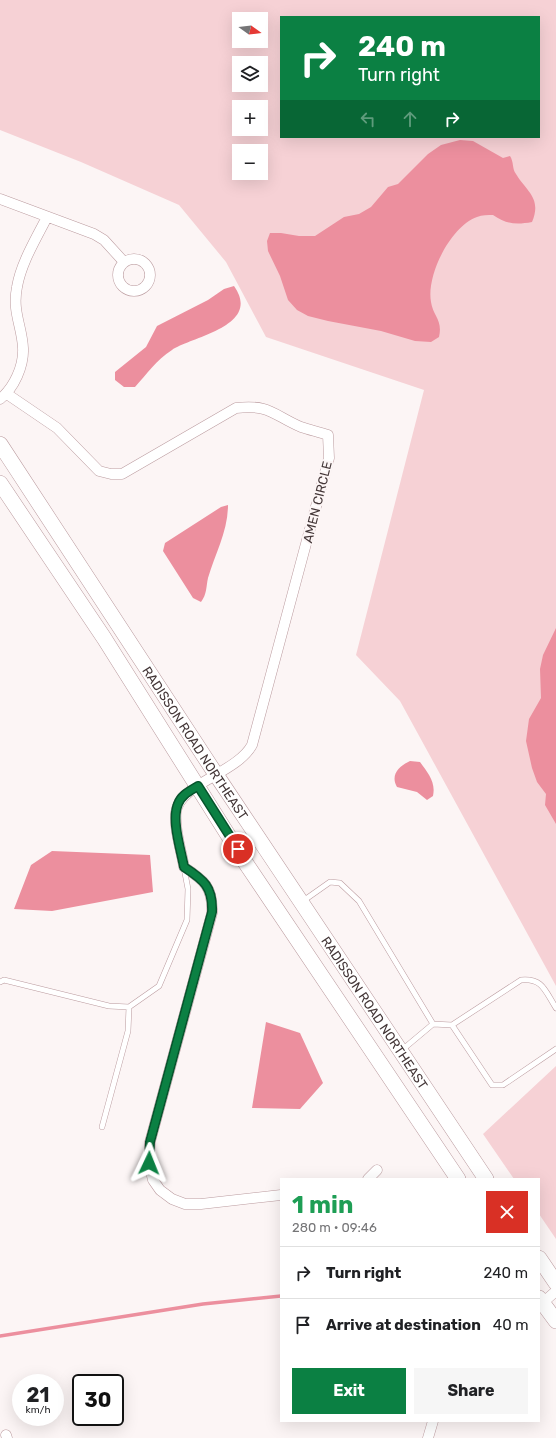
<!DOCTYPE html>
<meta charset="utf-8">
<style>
body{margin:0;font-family:Rubik,sans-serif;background:#f6f6f6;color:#202124;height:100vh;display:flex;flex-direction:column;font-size:15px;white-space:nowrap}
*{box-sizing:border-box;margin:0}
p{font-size:13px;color:#757577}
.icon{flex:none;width:22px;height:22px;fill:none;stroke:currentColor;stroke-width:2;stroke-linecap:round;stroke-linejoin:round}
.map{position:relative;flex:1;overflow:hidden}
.side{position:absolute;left:280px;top:1178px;width:260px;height:244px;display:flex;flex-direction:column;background:#fff;border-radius:0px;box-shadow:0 4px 16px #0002}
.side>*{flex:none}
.top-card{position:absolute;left:280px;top:16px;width:260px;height:122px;border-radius:0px;box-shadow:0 4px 16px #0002;background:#0b8043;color:#fff;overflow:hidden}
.needle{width:26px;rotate:105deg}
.tools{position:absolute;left:232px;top:12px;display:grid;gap:8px}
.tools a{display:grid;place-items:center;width:36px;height:36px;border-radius:0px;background:#fff;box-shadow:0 4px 16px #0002;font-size:20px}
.speed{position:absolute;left:12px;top:1374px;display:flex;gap:8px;font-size:20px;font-weight:700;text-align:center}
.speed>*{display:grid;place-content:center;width:52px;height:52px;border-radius:50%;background:#fff;box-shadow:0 4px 16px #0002;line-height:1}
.speed small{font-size:10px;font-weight:400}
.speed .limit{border:2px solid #111;border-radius:6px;background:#fff;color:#111}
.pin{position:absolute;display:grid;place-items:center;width:34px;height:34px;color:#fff;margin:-17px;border:2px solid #fff;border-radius:50%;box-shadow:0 1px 4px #0007}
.me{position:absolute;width:44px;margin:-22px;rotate:2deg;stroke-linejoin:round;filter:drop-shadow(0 0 3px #0008)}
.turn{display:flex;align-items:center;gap:14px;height:84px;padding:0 12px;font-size:18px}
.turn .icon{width:52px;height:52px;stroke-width:2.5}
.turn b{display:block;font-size:28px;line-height:34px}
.lanes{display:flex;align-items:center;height:38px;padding:0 12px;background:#0003;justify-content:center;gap:20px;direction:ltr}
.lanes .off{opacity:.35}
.round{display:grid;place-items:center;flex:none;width:42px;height:42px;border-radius:0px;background:#f6f6f6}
.headline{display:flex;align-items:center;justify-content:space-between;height:68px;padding:0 12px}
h1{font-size:24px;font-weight:700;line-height:30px;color:#1e9e55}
.cta{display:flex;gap:8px;margin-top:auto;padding:8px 12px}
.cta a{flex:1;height:46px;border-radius:0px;background:#0b8043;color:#fff;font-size:16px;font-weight:700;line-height:46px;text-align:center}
.cta a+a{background:#f6f6f6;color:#202124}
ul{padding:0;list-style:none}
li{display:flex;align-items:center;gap:12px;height:52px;padding:0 12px;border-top:1px solid #e0e0e0}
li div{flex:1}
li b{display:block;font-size:15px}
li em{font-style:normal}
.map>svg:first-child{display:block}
</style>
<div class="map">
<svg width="556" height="1438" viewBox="0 0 556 1438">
<rect width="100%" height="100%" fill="#fcf5f5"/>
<!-- green -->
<path fill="#f6d1d5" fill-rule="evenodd" d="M0,0h556v986l-156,-285 -44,-46 68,-265 -158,-53 -40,-75 -47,-57 -98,-43 -81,-32zM281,17h258v120h-258zM239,19h22v22h-22zM239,63h22v22h-22zM239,107h22v22h-22zM239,151h22v22h-22z
M556,1066v173l-17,-25v-35h-25l-31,-45z"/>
<!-- water -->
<path fill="#ec8f9e" d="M460,140l13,1 30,17 7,-2c4,6 2,13 6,18 11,18 26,24 16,48 -16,3 -26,2 -39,-7 -5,0 -11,0 -16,2 -26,9 -51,58 -46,85 2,14 12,18 8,35l-8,5 -16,-1 -34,-10 -53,-10 -20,-5 -11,-6 -9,-10 -8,-24 -12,-25 -1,-10 3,-8h11l18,3h16l29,-19 15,-3 12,-7 17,-20 10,-3 30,-30 13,-9z
M234,286c28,40 -40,50 -62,64 -16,10 -25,24 -37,37h-11l-9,-7v-8l31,-25 11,-21 51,-26 16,-11z
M228,505c0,26 -13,49 -20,73 -2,9 -1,16 -7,24l-8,-4 -30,-47 2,-8 56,-36z
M556,628v196l-11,-19 1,-11 -9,-12 -5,-14 -6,-27 3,-22 12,-21 -1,-29 3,-14z
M410,761l10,1c8,11 16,20 13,34l-6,4 -10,-8 -20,-5c-7,-12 2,-21 13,-26z
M52,851l98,4 3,37 -101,19 -38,-2 17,-44z
M266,1022l34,11 23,50 -23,26 -48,-1z"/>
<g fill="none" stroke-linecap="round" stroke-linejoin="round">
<!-- stream -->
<path stroke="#ec8f9e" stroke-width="3.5" d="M0,1336l203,-32 78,-8"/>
<defs>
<path id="service" d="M303,901l27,-19 10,1 19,18 74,123 -31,26
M0,982l4,-2 105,26 20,1 30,-21 28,-66 1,-31 -4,-21
M433,1024l19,1 69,-45c22,-2 24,11 35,28
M452,1025l40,60h11l53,-36
M102,1127l26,-96 1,-24"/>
<path id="minor" d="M0,199l94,35 10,6 20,22
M118 275a16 16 0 1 1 32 0a16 16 0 1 1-32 0Z
M7,394l50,34 42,43 12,3h11l114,-66c34,-4 37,7 65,19 9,3 18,5 27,8l1,23 -77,287c-15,28 -73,39 -76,67 -2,17 5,37 8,55 20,13 29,20 28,46l-62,229 -1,21 4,17 7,10 12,9 13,5h16l80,-9
M0,399c14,-11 24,-33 23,-51 -1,-22 -11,-36 -6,-61 4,-24 19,-48 30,-70
M368,1179l9,-9
M539,1306l17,-15
M6,1435l1,3
M428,1438l5,-17"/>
<g id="secondary">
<path id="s1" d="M0,444l217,332 269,403"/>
<path d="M0,483l104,155 141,224 213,317"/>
<path d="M539,1258l17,25"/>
<path d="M539,1298l17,23"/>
</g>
</defs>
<!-- service casing -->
<use href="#service" stroke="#bb9b9f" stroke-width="6"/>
<!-- minor casing -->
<use href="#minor" stroke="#bb9b9f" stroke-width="11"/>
<!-- secondary casing -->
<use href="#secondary" stroke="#bb9b9f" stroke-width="16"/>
<!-- service -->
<use href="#service" stroke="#fff" stroke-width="5"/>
<!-- minor -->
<use href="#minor" stroke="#fff" stroke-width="10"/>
<!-- secondary -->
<use href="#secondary" stroke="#fff" stroke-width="15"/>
</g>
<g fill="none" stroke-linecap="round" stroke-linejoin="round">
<defs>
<path id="route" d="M149,1163l1,-21 62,-230c1,-25 -8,-32 -28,-45 -3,-17 -13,-47 -6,-63 3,-9 12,-13 20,-18l40,63"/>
</defs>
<!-- route casing -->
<use href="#route" stroke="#07532c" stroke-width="10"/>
<!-- route -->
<use href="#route" stroke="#0b8043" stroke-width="7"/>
</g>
<g text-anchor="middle" stroke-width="4" stroke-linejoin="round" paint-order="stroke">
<!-- street labels -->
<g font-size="13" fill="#433637" stroke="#fcf5f5">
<text transform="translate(317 502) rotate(-76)" y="5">AMEN CIRCLE</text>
<text dy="5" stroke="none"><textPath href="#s1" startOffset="357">RADISSON ROAD NORTHEAST</textPath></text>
<text dy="5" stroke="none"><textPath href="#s1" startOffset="681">RADISSON ROAD NORTHEAST</textPath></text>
</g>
</g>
</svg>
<div class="tools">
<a><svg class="needle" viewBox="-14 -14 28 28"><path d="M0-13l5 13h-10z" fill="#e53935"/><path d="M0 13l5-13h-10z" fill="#757577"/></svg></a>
<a><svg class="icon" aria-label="layers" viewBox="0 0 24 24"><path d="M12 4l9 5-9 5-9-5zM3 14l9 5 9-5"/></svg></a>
<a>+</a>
<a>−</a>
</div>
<div class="speed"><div>21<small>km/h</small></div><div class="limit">30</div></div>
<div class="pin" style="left:238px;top:849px;background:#d93025"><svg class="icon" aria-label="arrive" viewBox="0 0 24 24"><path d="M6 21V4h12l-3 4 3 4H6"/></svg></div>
<svg class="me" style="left:149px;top:1163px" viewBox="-20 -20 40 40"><path d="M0-17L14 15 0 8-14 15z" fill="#0b8043" stroke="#fff" stroke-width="4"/></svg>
<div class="top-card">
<div class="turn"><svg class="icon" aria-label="right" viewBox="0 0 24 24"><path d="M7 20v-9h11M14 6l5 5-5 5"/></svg><div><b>240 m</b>Turn right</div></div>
<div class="lanes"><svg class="icon off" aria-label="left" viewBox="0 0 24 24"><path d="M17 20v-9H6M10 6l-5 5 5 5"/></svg><svg class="icon off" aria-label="ahead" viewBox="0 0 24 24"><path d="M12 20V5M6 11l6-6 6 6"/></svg><svg class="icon" aria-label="right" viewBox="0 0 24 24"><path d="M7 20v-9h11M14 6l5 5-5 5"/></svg></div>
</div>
<section class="side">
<div class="headline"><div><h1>1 min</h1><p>280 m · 09:46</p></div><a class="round" style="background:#d93025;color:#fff"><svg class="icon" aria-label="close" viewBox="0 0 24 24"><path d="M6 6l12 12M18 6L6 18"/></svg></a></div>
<ul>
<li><svg class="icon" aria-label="right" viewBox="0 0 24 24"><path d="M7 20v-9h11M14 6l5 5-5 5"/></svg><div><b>Turn right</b></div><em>240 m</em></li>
<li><svg class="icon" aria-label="arrive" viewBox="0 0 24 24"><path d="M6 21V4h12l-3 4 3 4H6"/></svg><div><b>Arrive at destination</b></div><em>40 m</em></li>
</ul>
<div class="cta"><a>Exit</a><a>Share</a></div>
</section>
</div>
